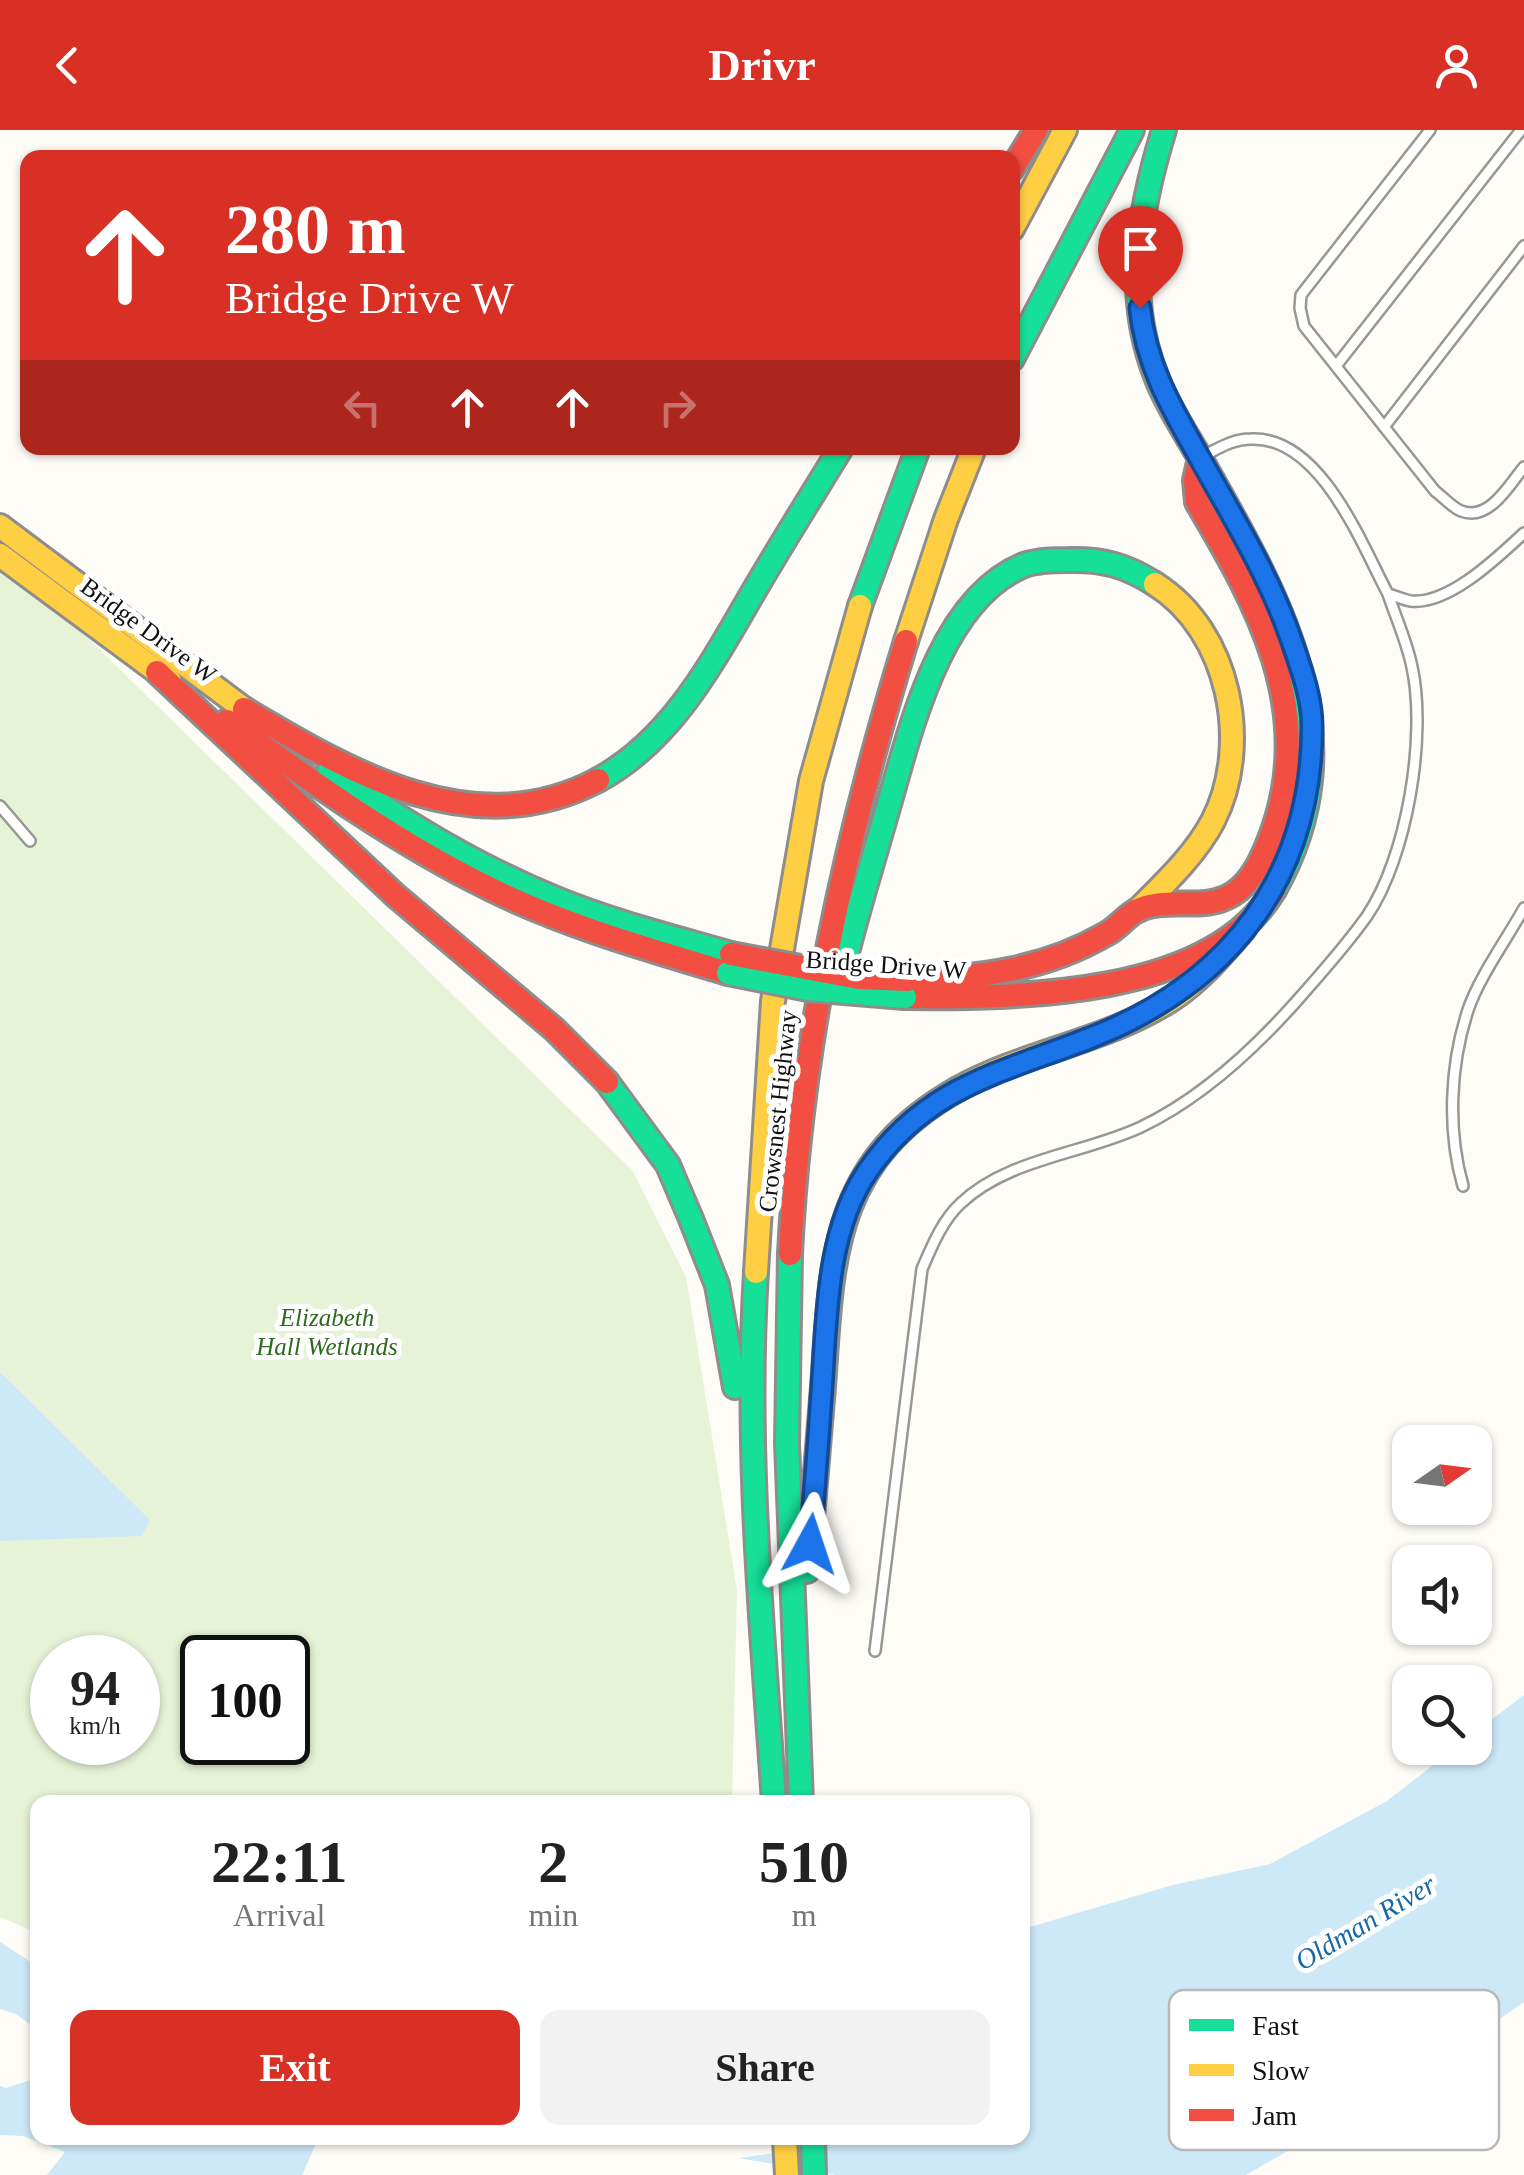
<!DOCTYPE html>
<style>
body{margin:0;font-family:Georgia,serif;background:#f2f2f2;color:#222;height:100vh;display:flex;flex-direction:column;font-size:38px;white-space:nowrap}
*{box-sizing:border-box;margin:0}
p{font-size:32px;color:#767676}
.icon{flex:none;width:55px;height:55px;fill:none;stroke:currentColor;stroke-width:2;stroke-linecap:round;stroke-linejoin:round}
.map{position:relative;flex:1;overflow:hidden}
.panel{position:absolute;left:30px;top:1665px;width:1000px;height:350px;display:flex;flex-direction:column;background:#fff;border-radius:20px;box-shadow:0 2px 8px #0004}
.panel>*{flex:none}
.hud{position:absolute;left:20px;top:20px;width:1000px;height:305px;border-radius:20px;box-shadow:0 2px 8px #0004;background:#d93025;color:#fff;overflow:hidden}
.needle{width:65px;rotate:76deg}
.controls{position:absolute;left:1392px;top:1295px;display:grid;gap:20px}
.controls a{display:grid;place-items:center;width:100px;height:100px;border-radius:20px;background:#fff;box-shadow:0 2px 8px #0004;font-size:50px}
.speed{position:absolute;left:30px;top:1505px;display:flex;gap:20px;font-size:50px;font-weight:700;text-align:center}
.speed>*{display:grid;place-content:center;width:130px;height:130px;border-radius:50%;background:#fff;box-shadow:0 2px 8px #0004;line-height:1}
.speed small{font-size:25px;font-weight:400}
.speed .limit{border:5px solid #111;border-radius:15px;background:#fff;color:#111}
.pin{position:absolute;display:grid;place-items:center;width:85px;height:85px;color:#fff;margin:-102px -42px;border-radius:50% 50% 50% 0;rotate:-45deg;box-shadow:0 0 10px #0007}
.pin .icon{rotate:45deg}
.me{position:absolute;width:110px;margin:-55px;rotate:5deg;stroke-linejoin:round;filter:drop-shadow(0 0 8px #0008)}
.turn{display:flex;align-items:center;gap:35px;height:210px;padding:0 40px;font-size:45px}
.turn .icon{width:130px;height:130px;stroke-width:2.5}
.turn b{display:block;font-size:70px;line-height:85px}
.lanes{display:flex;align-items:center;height:95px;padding:0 40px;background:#0003;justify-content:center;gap:50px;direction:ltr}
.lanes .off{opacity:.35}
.eta{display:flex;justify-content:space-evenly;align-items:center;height:170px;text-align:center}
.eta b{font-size:60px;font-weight:600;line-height:70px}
.button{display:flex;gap:20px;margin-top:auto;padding:20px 40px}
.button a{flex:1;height:115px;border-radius:20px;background:#d93025;color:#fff;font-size:40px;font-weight:600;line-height:115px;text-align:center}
.button a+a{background:#f2f2f2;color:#222}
header{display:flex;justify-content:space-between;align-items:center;height:130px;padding:0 40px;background:#d93025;color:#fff;font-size:45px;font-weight:600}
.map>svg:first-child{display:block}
</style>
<header><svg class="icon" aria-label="back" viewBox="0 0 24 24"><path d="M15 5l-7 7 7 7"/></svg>Drivr<svg class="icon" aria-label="person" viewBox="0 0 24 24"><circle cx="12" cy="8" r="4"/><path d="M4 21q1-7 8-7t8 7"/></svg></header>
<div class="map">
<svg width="1524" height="2045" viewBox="0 0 1524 2045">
<rect width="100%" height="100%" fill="#fdfcf7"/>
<!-- green -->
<path fill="#e7f3d7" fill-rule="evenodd" d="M0,430l11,3 621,607 54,107 51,313 -5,212h-694l-1,131 -37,-16zM52,1528h86v84h-86zM202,1528h86v84h-86z"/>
<!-- water -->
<path fill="#cde8f7" d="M0,1242l150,148 -8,16 -142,5z
M1524,1565v307l-105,73 -173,100h-411l-96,-17 138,-20h145l1,-209 150,-44 97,-21 117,-63 68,-53h20v-16z
M0,1812l37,24v64l-21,-16 -16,-5z
M37,1948l1,60h413l-133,1 -16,36h-255l18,-23 -42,-16 -23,-1v-49l6,2z"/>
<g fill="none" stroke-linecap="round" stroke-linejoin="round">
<defs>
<path id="lane" d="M1430,0l-129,165 -1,13 4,18 131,165c8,6 18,17 26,20 28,11 48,-26 63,-44
M1336,236l185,-236
M1384,297l140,-181
M1207,324c14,-7 27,-15 44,-15 69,-3 110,104 137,155 8,2 16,6 23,7 38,4 87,-44 113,-68
M0,676l30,35
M1463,1056c-16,-56 -13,-121 5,-176 11,-33 39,-71 56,-102
M875,1521l47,-382c10,-23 20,-48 38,-65 48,-46 124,-50 181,-77 59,-28 110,-75 153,-123 25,-28 51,-57 73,-88 40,-59 60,-180 45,-249 -5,-25 -16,-49 -24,-73"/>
<path id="fast" d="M1164,0c-24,78 -39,159 -11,238 11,32 30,61 47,90
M1012,229l120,-229
M1200,328c77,136 162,277 74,432
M860,476l58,-158
M329,641c72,49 146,95 227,128 56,23 116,38 175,55
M598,650c78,-42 119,-127 163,-201 26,-44 53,-87 80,-131
M842,842c13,-54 30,-108 45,-161 23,-79 52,-211 137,-246 14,-5 31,-5 45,-5 34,-1 58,6 86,24
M607,952l61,83 23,54 26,66 18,102
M790,1124l-3,189 14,359
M756,1142c-11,177 6,353 18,530
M807,1441c6,-61 11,-123 16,-184 9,-129 8,-226 135,-298
M813,2008l1,37"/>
<path id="slow" d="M1012,99l53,-99
M0,396l256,192
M0,425l170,126
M906,511l40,-122 28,-71
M1138,780c27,-27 57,-55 75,-89 39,-76 17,-190 -58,-237
M958,959c68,-38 148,-47 214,-90 28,-18 50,-45 72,-70
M756,1142l17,-271 38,-220 49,-175
M785,2008l2,37"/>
<path id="jam" d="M1012,39l24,-39
M157,542l239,224 158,133 53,53
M244,579c106,63 230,137 354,71
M227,591c85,61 170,122 264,168 75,37 157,60 237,84
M908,850c70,-2 136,-10 198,-46 12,-6 19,-17 30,-23 30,-16 67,2 97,-17 21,-13 32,-41 40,-63 43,-122 -15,-226 -76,-329l-2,-22 5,-22
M905,867c110,1 306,1 369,-107
M790,1124c10,-209 55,-413 116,-613"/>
</defs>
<!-- lane casing -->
<use href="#lane" stroke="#979795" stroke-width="14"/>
<!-- fast casing -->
<use href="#fast" stroke="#8e8d8b" stroke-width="28"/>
<!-- slow casing -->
<use href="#slow" stroke="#8e8d8b" stroke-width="28"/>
<!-- jam casing -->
<use href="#jam" stroke="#8e8d8b" stroke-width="28"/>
<!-- lane -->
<use href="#lane" stroke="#fffffe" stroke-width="9"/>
<!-- fast -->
<use href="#fast" stroke="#16e098" stroke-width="22"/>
<!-- slow -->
<use href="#slow" stroke="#ffcf43" stroke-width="22"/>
<!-- jam -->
<use href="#jam" stroke="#f24e42" stroke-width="22"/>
<defs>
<path id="fast-bridge" d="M728,843l80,16 97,8"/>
<path id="jam-bridge" d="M731,824l128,24 49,2"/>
</defs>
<!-- fast-bridge casing -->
<use href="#fast-bridge" stroke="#8e8d8b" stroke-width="28" stroke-linecap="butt"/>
<!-- jam-bridge casing -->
<use href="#jam-bridge" stroke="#8e8d8b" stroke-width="28" stroke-linecap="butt"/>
<!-- fast-bridge -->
<use href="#fast-bridge" stroke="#16e098" stroke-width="22"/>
<!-- jam-bridge -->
<use href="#jam-bridge" stroke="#f24e42" stroke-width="22"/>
</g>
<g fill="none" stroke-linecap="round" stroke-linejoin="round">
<defs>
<path id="route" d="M810,1414c4,-48 8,-96 11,-144 6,-74 3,-165 46,-228 59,-86 134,-99 223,-134 139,-54 222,-160 222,-312 0,-27 -10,-55 -19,-81 -21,-64 -58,-124 -91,-183 -28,-50 -56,-95 -62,-154"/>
</defs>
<!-- route casing -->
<use href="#route" stroke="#114b97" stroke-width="25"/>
<!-- route -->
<use href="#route" stroke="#1a73e8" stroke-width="18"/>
</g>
<g text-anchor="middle" stroke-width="10" stroke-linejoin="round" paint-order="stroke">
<!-- street labels -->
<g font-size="25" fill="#111" stroke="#fff">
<text transform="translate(149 500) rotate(36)" y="9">Bridge Drive W</text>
<text transform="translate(886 834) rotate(4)" y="9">Bridge Drive W</text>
<text transform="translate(777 981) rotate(-84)" y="9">Crowsnest Highway</text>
</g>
<!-- park labels -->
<g font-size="25" font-style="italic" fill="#2f6b1f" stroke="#fff">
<text x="327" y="1196">Elizabeth<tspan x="327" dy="29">Hall Wetlands</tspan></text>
</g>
<!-- water labels -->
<g font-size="28" font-style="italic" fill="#1768a6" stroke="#fff">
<text transform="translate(1365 1792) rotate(-31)" y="10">Oldman River</text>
</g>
</g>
<!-- legend -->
<rect x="1169" y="1860" width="330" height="160" rx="15" fill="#fff" stroke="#b8b8b8" stroke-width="2.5"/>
<rect x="1189" y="1889" width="45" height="12" fill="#16e098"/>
<rect x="1189" y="1934" width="45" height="12" fill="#ffcf43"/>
<rect x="1189" y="1979" width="45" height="12" fill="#f24e42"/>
<g font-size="28" fill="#111">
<text x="1252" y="1905">Fast</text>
<text x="1252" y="1950">Slow</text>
<text x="1252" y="1995">Jam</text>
</g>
</svg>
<div class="controls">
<a><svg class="needle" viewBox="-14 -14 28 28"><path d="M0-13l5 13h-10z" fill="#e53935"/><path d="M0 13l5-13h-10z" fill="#767676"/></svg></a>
<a><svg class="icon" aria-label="sound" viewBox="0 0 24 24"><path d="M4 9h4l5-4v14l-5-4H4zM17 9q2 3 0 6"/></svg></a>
<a><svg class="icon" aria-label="search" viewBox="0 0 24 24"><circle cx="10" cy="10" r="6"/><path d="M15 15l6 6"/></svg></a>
</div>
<div class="speed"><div>94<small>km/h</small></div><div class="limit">100</div></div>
<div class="pin" style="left:1140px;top:178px;background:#d93025"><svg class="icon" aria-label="arrive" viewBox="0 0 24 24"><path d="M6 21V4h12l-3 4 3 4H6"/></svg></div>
<svg class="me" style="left:810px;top:1414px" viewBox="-20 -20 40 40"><path d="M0-17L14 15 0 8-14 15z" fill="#1a73e8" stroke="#fff" stroke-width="4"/></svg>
<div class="hud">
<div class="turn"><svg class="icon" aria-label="ahead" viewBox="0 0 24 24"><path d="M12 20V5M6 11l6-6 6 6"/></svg><div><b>280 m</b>Bridge Drive W</div></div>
<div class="lanes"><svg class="icon off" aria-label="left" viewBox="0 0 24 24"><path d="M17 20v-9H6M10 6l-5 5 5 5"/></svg><svg class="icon" aria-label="ahead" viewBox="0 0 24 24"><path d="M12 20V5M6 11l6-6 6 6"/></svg><svg class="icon" aria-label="ahead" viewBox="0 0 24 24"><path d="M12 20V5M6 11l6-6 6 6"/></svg><svg class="icon off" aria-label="right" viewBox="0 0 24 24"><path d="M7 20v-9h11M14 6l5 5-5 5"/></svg></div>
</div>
<section class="panel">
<div class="eta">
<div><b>22:11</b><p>Arrival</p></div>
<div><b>2</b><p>min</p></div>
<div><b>510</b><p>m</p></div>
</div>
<div class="button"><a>Exit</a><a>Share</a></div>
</section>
</div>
